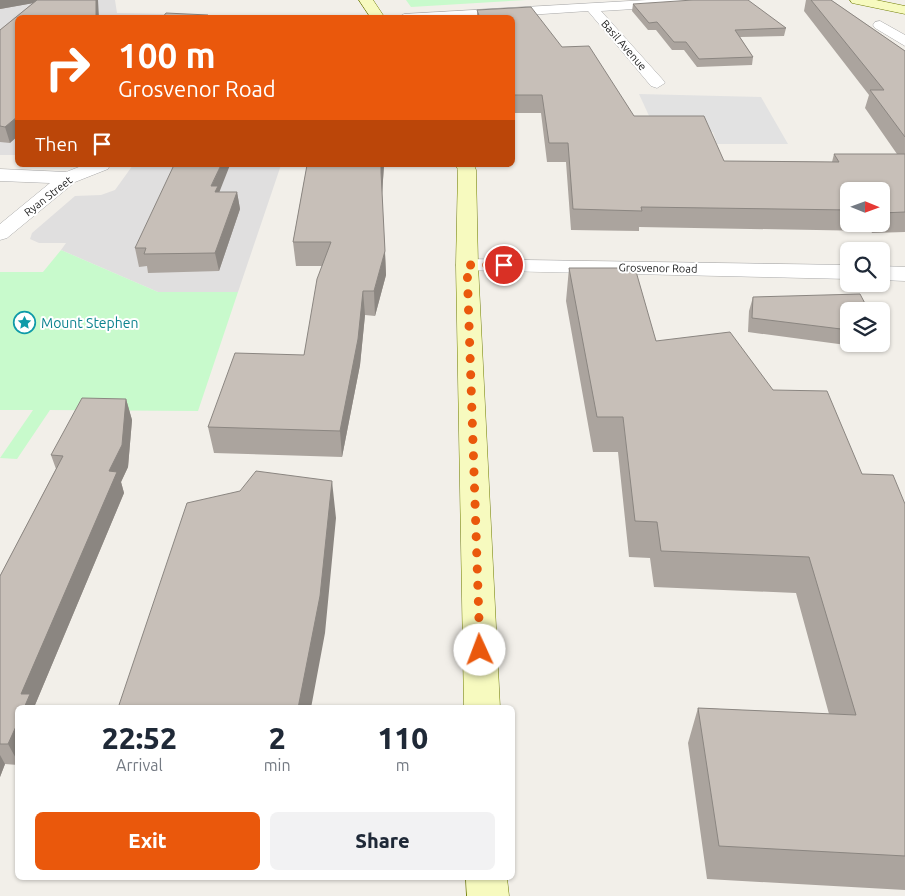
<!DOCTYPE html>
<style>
body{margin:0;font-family:Ubuntu,sans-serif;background:#f2f2f3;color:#1f2937;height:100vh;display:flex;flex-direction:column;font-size:19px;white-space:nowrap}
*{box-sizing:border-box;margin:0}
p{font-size:16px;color:#747a83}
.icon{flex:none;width:28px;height:28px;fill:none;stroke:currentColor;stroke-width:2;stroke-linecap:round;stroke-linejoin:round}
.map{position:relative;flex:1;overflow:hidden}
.details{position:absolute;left:15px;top:705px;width:500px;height:175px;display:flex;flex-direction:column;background:#fff;border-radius:8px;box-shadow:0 1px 4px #0004}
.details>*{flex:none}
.hud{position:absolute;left:15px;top:15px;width:500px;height:152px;border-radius:8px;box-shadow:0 1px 4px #0004;background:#ea580c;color:#fff;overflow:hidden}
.needle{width:32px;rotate:91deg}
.fabs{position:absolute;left:840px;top:182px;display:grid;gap:10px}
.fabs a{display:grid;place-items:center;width:50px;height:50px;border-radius:8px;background:#fff;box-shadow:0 1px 4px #0004;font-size:25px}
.pin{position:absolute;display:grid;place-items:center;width:42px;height:42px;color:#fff;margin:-21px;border:2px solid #fff;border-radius:50%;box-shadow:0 1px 5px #0007}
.me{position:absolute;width:55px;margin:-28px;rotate:358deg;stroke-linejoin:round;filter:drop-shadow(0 0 4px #0008)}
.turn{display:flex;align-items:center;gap:18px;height:105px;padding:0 20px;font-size:22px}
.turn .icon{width:65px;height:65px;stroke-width:2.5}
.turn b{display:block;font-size:35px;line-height:42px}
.then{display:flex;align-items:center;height:48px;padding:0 20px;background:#0003;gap:10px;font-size:19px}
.eta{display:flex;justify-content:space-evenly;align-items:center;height:85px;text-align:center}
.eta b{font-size:30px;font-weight:800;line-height:35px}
.primary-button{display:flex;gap:10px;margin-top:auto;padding:10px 20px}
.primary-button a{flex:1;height:58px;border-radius:8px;background:#ea580c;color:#fff;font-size:20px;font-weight:800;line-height:58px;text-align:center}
.primary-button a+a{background:#f2f2f3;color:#1f2937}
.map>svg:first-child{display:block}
</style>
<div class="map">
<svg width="905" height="896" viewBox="0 0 905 896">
<rect width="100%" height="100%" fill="#f2efe9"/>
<!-- residential -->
<path fill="#e0dfdf" d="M0,0h115l2,13 188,4 -287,1 -1,137h-17z
M133,165h148l-43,127h-80l-97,-42 5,-7h-27l-9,-4 2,-6 43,-37 26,-1 14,-5z"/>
<!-- park -->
<path fill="#c8facc" d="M406,0h120l-115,7z
M61,250l97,42h80l-40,119 -148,-1 -33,49 -17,-1 33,-48h-33v-138h43z"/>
<!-- parking -->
<path fill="#e2e2e2" d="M639,94l122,3 27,47h-71l-4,-12 -58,-3z"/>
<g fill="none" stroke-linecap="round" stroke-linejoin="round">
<defs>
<path id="street" d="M647,0h76l-7,4 -115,7 62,69 2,3 -8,5 -6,-2 -63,-75 -105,7h-86l7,-4z
M880,21l25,14v11l-30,-18 -2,-3 2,-3z
M84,165h26l-2,4 -33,13 -68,56 -7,2v-16l50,-41 -50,-2v-12l66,3z
M467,259l382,6v14l-390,-9 -3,-5 3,-5z
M881,266l24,1v14l-24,-1z"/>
<path id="secondary" d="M359,0h14l12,18h-14z
M850,0h26l29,6v8l-53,-11z
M456,165h18l2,5 2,95 22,443h-36l-8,-443 2,-95z
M466,878h41l2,18h-42z"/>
</defs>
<!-- street casing -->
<use href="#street" stroke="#a9a9a9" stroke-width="1"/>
<!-- secondary casing -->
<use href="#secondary" stroke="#707d05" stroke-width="1"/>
<!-- street -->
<use href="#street" fill="#fff" fill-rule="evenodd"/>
<!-- secondary -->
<use href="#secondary" fill="#f7fabf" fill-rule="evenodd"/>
</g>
<!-- wall -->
<path fill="#aba49e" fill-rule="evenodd" d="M0,0h98l-80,18 -8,125 -10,-1v-112l33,-27 -33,6z
M806,0h25l74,51v181l-33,1 -1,-2 -232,-4v4l-68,-1 -5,-68h-19l-6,-49h-28l-1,-95 50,29 72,69 90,45 108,1 2,-8h63l-32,-46 4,-13 -65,-84zM849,191h32v33h-32z
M633,4l153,24 -2,8 -44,1 13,20 -1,8 -55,2 -13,-17h-12l-16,-20h-8l-16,-19z
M477,10l3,8h-3z
M307,165h77l-2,29 4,81 -11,41 -10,-1 -5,50 -18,92 -128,-4 -6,-26 96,-72 18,-89h-26l-3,-24z
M219,192h18l3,17 -21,62 -71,2 -1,-7 -8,1 -4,-19z
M569,268l87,73 117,49 89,84 43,30v386l-198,-11 -19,-136 10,-35 131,6 -33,-121 -142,-6 -4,-29 -21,-1 -11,-105h-25l-27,-151z
M753,297l96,14v33h29l-2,5 -128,-17 1,-21z
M126,399l6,21 -4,47 -7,15 3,11 -89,212 2,3h-19v57l-13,-1 -5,13v-201l56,-107 -5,-14z"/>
<!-- shaded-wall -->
<path fill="#8b8681" d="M0,0h51l-51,9z
M96,0h2l1,18h-3z
M18,116v20l-8,7 -5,-16z
M221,165h9l-11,28 2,10 -10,-17z
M381,165h3l-2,30 -1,-23z
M237,192l3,17 -21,62 -4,-18z
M385,251l1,24 -11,41 -1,-25z
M363,291l2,24 -5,50 -18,92 -2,-26z
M126,399l6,21 -4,47 -7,15 3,11 -89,212 2,3h-13l-3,-14 88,-223z
M332,481l4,37 -11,115 -14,75h-13z
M18,722v40l-10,-18z
M0,755l5,9 -5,13z"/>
<!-- building -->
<path fill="#c7bfb8" stroke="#8b8681" d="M37,0h59v18h-78v98l-13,11 -5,-1v-96z
M693,0h55l38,28 -51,2 18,27 -54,2 -13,-17h-12l-17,-20 -8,1 -16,-19z
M811,0h20l74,51v86l-35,-47h14z
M531,7l31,40 27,-1 45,70h70l20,45 115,1 -5,-8h71v58l-24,1v-22h-32v19l-208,-3 1,4 -69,-2 -5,-66h-19l-7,-48h-28v-29h-2v-48h-32l-3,-8z
M166,13l42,2 -3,3h-43z
M174,165h47l-10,21h7l-3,6h22l-22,61 -71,1 2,-6h-11z
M307,165h74v7l4,79 -11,40h-11l-5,48 -18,92 -132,-4 27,-74 69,2 13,-76 14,-37h-38z
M569,268h66l21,73 74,-9 43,58 54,1 35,83 31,1 12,29v352l-186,-10 -21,-138 158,7 -47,-158 -148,-6 -4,-29 -22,-1 -12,-104h-26z
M860,294l9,17h-20v19l-97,-12 1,-21z
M82,398l44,1 -4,46 -13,26 8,1 -96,222h9l-6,14h-6v14l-10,22h-8v-168l63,-120 -12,-1z
M256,471l76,10 -12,115 -22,112h-180l69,-205 53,-12z"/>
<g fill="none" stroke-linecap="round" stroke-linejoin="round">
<!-- route -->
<path stroke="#ea580c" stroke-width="9" stroke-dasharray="0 16.2" d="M480,650l-13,-385h37"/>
</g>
<!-- icons -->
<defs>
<symbol id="sight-ring" viewBox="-11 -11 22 22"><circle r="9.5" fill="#fff" stroke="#0f9aa8" stroke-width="1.5"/><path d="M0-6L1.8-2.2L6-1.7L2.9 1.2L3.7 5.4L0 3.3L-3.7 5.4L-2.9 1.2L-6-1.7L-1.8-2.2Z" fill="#0f9aa8"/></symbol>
</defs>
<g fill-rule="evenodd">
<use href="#sight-ring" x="12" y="310" width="25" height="25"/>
</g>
<g text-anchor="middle" stroke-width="4" stroke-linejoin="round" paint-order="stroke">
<!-- far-street labels -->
<g font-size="11" fill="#222" stroke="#fff">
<text transform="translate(624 45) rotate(49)" y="4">Basil Avenue</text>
<text transform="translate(48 196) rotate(-38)" y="4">Ryan Street</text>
<text transform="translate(658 268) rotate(1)" y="4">Grosvenor Road</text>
</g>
<!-- culture labels -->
<g font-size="14" fill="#0d838f" stroke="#fff" text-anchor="start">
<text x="41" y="328">Mount Stephen</text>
</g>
</g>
</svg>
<div class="fabs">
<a><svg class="needle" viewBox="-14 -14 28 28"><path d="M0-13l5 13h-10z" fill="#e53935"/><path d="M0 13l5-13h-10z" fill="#747a83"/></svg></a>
<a><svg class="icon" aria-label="search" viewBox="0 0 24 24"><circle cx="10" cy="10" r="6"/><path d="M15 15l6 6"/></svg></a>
<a><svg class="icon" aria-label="layers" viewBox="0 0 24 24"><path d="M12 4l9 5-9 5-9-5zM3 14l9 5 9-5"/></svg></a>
</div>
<div class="pin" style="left:504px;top:265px;background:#d93025"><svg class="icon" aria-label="arrive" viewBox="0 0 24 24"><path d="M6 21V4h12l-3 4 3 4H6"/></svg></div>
<svg class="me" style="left:480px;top:650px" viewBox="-20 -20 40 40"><circle r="19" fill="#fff"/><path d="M0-13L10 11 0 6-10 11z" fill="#ea580c"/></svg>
<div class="hud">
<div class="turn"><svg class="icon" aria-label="right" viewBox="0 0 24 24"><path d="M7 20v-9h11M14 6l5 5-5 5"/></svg><div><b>100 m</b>Grosvenor Road</div></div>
<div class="then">Then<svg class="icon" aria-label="arrive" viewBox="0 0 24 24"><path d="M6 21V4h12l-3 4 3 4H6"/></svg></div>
</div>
<section class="details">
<div class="eta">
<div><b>22:52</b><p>Arrival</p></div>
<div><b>2</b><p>min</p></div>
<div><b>110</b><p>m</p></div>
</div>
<div class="primary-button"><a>Exit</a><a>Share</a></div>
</section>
</div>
